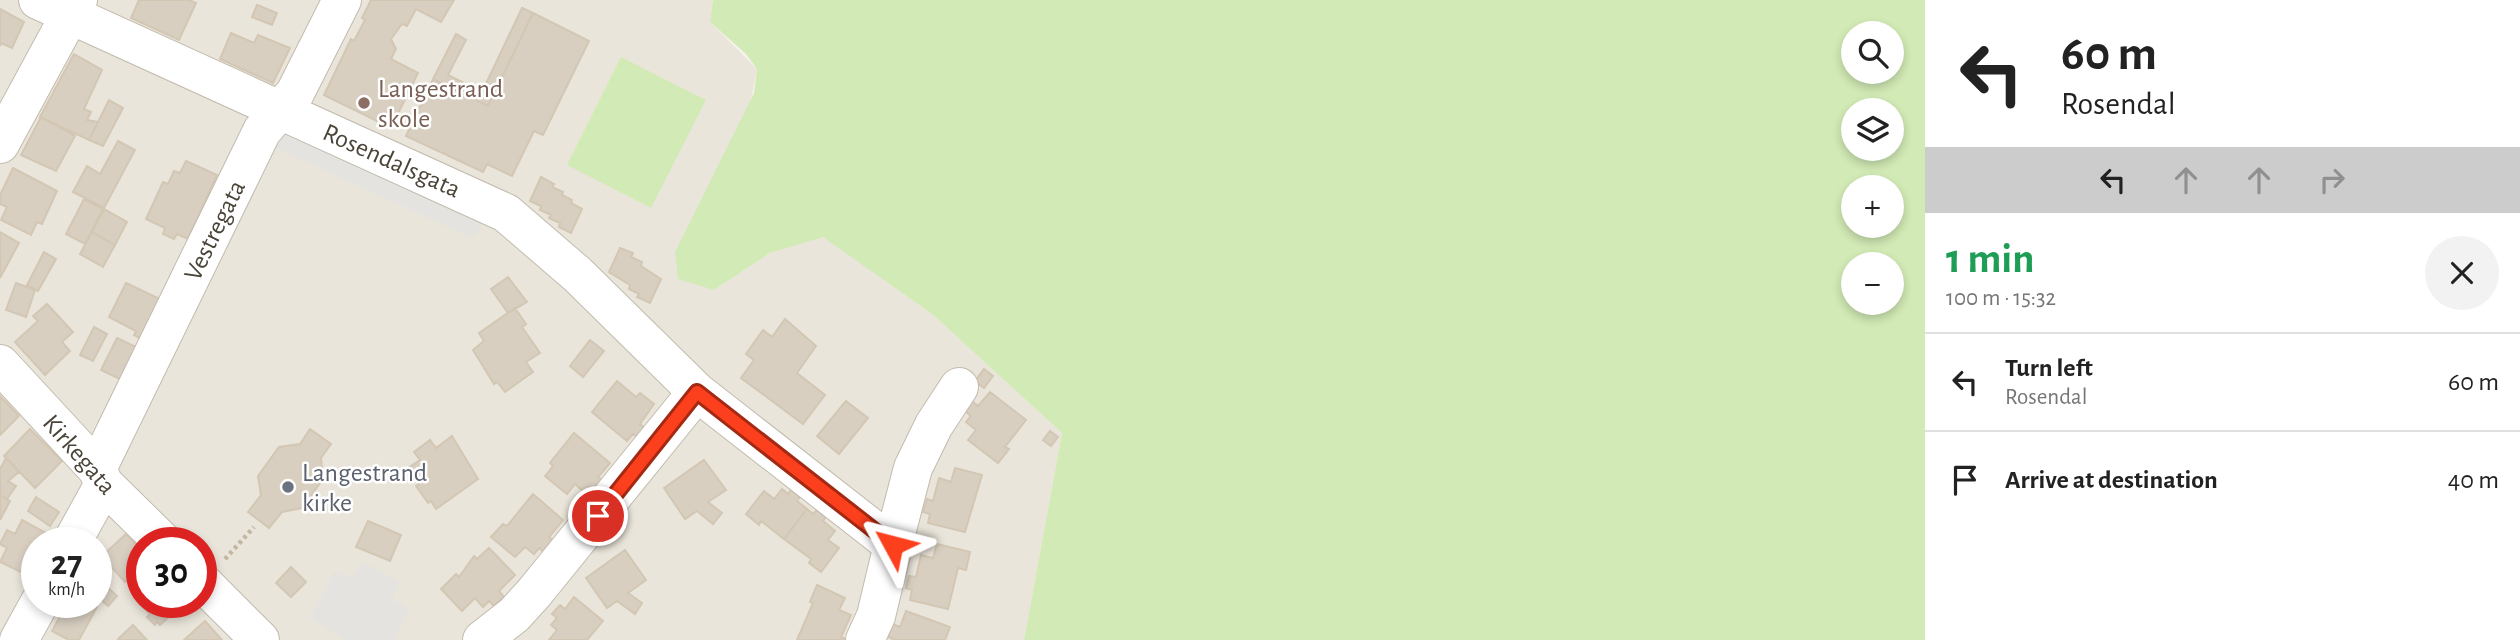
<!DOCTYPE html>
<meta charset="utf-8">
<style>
body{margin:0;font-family:"Alegreya Sans",sans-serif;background:#f2f2f2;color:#222;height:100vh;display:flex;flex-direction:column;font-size:26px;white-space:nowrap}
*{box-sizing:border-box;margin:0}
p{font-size:23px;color:#767676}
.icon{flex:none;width:38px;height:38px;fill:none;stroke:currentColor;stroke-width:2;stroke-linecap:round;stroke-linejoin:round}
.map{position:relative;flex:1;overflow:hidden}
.drawer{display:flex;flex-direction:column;background:#fff;width:595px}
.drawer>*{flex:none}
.hud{background:#fff;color:#222;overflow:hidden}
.fabs{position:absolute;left:1841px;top:21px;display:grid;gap:14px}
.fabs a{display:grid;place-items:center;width:63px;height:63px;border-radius:50%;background:#fff;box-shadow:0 4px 10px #0003;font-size:35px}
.speed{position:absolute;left:21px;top:527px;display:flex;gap:14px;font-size:35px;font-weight:700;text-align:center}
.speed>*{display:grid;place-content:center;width:91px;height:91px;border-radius:50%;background:#fff;box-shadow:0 4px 10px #0003;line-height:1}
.speed small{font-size:18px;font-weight:400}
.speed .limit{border:10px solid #d22;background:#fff;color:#111}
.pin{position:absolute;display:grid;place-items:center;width:60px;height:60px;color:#fff;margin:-30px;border:4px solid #fff;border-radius:50%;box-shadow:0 2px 7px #0007}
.me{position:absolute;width:77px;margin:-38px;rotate:308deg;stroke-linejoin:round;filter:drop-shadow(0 0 5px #0008)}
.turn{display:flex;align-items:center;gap:24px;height:147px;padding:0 21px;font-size:32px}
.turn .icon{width:91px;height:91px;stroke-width:2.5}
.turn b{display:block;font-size:49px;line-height:60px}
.lanes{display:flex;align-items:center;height:66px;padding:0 21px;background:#0003;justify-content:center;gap:35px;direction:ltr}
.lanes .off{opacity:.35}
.round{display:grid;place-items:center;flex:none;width:74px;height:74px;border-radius:37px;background:#f2f2f2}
.head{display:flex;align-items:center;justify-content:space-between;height:119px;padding:0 21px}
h1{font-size:42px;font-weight:700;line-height:52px;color:#1e9e55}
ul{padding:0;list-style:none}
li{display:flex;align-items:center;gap:21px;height:98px;padding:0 21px;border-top:2px solid #e0e0e0}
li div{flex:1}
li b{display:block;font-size:26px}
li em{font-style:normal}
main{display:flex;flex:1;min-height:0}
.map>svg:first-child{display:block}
</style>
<main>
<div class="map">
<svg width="1925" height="640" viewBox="0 0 1925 640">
<rect width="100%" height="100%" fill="#f6f3ec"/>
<!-- residential -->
<path fill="#eae5da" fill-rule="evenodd" d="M0,0h713l-3,22 47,47 -43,221 56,-37 53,-17 109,78 130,119 -38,207h-1024zM37,542h59v60h-59zM142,542h59v60h-59z"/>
<!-- green -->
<path fill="#d2eab5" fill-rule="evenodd" d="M713,0h1212v640h-901l38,-207 -130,-119 -109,-77 -53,16 -56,37 -36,-11 -3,-27 79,-159 3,-24 -11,-15 -36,-32zM1853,33h39v39h-39zM1853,110h39v39h-39zM1853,187h39v39h-39zM1853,264h39v39h-39z
M621,57l85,43 -55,108 -84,-43z"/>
<!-- parking -->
<path fill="#e5e3e0" d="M285,126l201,93 -14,19 -203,-93z
M363,562l37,20 -8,17 17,10 -16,31h-47l-36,-22 24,-46 18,6z"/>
<!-- building -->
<path fill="#d8cfc1" stroke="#d3c7b4" stroke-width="2" d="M139,0h50l7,3 -17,37 -48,-22z
M371,0h83l-13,22 -25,-13 -9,17 -5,-2 -11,15 5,10 -5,10 27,14 -27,55 -67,-33 27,-56 3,2 11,-21 -3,-2z
M257,5l20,8 -5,12 -20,-8z
M522,8l11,5 -45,93 -55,-27 23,-45 10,6 -18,35 34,17z
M0,9l24,13 -12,26 -11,-5 -1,3z
M533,13l56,28 -46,94 -9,-4 -22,45 -25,-12 -4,8 -77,-36 27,-57 55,27z
M231,33l23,10 4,-8 32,13 -17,35 -53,-24z
M74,54l28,16 -18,39 7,3 -4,8 11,2 -9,18 -49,-23z
M109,100l14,8 -20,38 -14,-6z
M41,117l34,19 -19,35 -35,-16z
M118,141l17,9 -31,58 -31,-16 14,-26 13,8z
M186,161l31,14 -29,64 -11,-5 -3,5 -11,-5 2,-6 -19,-9 17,-37 5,2 6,-13 6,2z
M13,168l44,23 -15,33 -5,-2 -6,13 -30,-15 6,-13 -7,-3v-9z
M541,177l13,7 -2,3 11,5 -1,3 10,5 -1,3 11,6 -11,24 -12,-6 1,-4 -11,-5 2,-3 -11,-5 1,-4 -11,-5z
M84,199l19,10 -18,35 -19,-10z
M104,209l23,13 -12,23 -23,-13z
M0,232l19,11 -19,35z
M92,232l23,13 -12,22 -23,-13z
M620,248l13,5 -2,4 11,5 -1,4 20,13 -11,24 -13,-6 2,-3 -10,-5 1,-4 -21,-13z
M44,252l12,7 -18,32 -11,-6z
M508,277l19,25 -19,11 -17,-24z
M16,283l19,7 -9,27 -20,-7z
M126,283l40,19 -21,39 -11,-6 2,-4 -27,-14z
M47,304l26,28 -11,10 8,9 -25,24 -30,-33 23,-21 -5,-5z
M515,308l11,16 -4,3 18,26 -14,9 7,10 -28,20 -8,-10 -3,2 -21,-34 11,-9 -5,-8z
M785,319l31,27 -19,27 28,22 -22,29 -62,-46 13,-18 -8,-6 17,-24 9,7z
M94,327l13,7 -14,27 -13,-6z
M117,338l25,12 -16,32 -25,-12z
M590,340l14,11 -21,26 -13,-11z
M984,369l9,7 -9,12 -9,-7z
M617,381l19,16 4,-4 14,11 -14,20 6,5 -7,9 -6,-4 -6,7 -35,-29z
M990,392l36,28 -21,27 4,2 -11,14 -30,-23 8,-10 -10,-8 5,-6 -6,-5 7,-10 6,5z
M0,396l19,20 -19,19z
M846,401l22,17 -29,36 -22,-18z
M30,429l32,32 -27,27 -31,-32z
M310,429l21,15 -10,14 2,21 -21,29 -20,4 -13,16 -21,-16 13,-17 -3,-19 21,-29 21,-3z
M1050,431l8,6 -7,9 -8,-6z
M574,433l36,30 -12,14 5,4 -8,10 -5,-4 -5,6 -10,-9 -8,10 -22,-18 8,-10 -3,-3z
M452,436l26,43 -42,30 -5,-8 -3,2 -12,-17 3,-2 -11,-16 12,-8 -6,-8 16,-12 6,8z
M6,458l13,14 -11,9 8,5 -9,13 -7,-4v-26z
M704,460l22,30 -18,12 14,11 -9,11 -16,-13 -12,8 -21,-31z
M955,468l27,7 -17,57 -37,-9 2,-9 -7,-2 4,-13 6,2 6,-23 12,4z
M782,489l6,5 3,-4 9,7 -3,4 10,8 -23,30 -23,-18 -2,4 -13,-11 18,-23 10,8z
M533,494l30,26 -14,17 5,4 -9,12 -6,-5 -5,6 -9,-7 -10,10 -24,-20 12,-13 4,2z
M0,495l10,6 -10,19z
M36,497l23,15 -9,14 -22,-15z
M807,509l6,5 4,-4 9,7 -3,4 12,10 -7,9 11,8 -18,24 -12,-9 2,-4 -27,-20z
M22,520l26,14 -5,8h-6v13l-10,20 -27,-13 7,-14 -7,-4 7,-14 8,4z
M368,521l33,14 -11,26 -34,-14z
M126,534l16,16v18l-17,14 -23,-26z
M937,544l33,8 -4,18 -8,-2 -10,41 -38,-9 2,-10 -6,-2 3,-12 7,1 5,-22 12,3z
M489,548l26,27 -16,16 5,6 -10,9 -5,-5 -6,6 -8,-9 -13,13 -21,-22 15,-15 3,3 15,-21 3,3z
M625,550l21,30 -18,13 14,10 -7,11 -18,-13 -10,7 -21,-30z
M291,567l15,15 -15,15 -15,-14z
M104,584l13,12 -9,10 -12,-11z
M817,585l28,13 -6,12 12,5 -10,22 6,3h-50l16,-37 -3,-1z
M142,591v11h43l-25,23 -3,-3 -2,3 -8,-8 3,-3 -15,-16z
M574,597l29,24 -16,19h-38l8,-10 -6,-5 6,-7 -5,-4 8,-9 5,4z
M68,602h20l9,5 -18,33h-10l-17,-9z
M906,611l44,16 -5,13h-50l-7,-3 5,-13 7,3z
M205,621l17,19h-38z
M133,625l14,15h-28l-1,-1z"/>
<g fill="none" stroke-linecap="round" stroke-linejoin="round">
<defs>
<path id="minor" d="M38,0l468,213 71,61 120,118
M0,144l78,-144
M0,364l97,105 7,15 59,58
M97,469l165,-338 33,-38 47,-93
M72,542l32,-58
M893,545l20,-77 21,-43 25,-38
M201,581l59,59
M19,640l21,-38
M482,640l32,-25 20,-22 163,-201 196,153 -17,71 -11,24"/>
</defs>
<!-- minor casing -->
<use href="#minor" stroke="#c2bbae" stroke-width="40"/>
<!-- path -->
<path stroke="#c4b79f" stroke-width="4.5" stroke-dasharray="3.5 3.5" stroke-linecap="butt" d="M225,559l29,-32"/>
<!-- minor -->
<use href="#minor" stroke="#fff" stroke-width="38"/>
</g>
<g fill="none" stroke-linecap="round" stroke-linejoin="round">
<defs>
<path id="route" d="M598,516l99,-124 196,153"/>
</defs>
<!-- route casing -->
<use href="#route" stroke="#a42913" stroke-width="18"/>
<!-- route -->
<use href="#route" stroke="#fc3f1d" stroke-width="12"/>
</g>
<!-- markers -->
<circle fill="#8d6e63" stroke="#fff" stroke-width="2.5" cx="364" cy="103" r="7"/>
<circle fill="#6b7280" stroke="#fff" stroke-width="2.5" cx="288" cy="487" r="7"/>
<g text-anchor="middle" stroke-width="5" stroke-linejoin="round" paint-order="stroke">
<!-- education labels -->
<g font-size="26" fill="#785e54" stroke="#fff" text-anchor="start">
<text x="378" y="97">Langestrand<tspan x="378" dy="30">skole</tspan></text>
</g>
<!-- street labels -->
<g font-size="26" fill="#4b4439" stroke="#fff">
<text transform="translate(392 160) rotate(24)" y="9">Rosendalsgata</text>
<text transform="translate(214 230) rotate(-64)" y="9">Vestregata</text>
<text transform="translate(80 454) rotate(49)" y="9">Kirkegata</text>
</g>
<!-- worship labels -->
<g font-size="26" fill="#5b616d" stroke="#fff" text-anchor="start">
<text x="302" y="481">Langestrand<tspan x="302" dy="30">kirke</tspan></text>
</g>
</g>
</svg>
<div class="fabs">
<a><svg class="icon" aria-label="search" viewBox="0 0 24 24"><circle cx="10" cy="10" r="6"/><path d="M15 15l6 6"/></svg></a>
<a><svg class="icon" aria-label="layers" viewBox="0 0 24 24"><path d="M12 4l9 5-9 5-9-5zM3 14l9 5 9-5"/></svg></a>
<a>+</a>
<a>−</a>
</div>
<div class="speed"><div>27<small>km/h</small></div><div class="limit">30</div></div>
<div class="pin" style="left:598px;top:516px;background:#d93025"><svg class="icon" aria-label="arrive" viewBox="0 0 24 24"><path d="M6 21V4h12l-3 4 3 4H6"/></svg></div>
<svg class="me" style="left:893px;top:545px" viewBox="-20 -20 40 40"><path d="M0-17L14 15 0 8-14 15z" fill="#fc3f1d" stroke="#fff" stroke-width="4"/></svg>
</div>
<section class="drawer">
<div class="hud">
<div class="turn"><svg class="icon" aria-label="left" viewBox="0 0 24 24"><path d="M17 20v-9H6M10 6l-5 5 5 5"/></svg><div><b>60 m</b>Rosendal</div></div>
<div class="lanes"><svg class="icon" aria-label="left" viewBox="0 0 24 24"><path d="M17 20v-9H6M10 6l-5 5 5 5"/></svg><svg class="icon off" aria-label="ahead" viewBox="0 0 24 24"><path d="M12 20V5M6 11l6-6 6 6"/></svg><svg class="icon off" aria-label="ahead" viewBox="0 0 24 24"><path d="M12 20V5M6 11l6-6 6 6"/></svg><svg class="icon off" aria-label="right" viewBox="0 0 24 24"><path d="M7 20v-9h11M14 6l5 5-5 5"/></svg></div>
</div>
<div class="head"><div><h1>1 min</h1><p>100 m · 15:32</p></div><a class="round"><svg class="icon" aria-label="close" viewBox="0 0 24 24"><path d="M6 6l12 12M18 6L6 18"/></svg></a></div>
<ul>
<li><svg class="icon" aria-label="left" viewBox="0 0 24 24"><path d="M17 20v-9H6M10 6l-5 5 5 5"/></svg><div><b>Turn left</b><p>Rosendal</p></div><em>60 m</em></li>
<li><svg class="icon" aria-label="arrive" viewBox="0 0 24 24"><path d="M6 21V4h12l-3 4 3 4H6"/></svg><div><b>Arrive at destination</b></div><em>40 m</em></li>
</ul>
</section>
</main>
